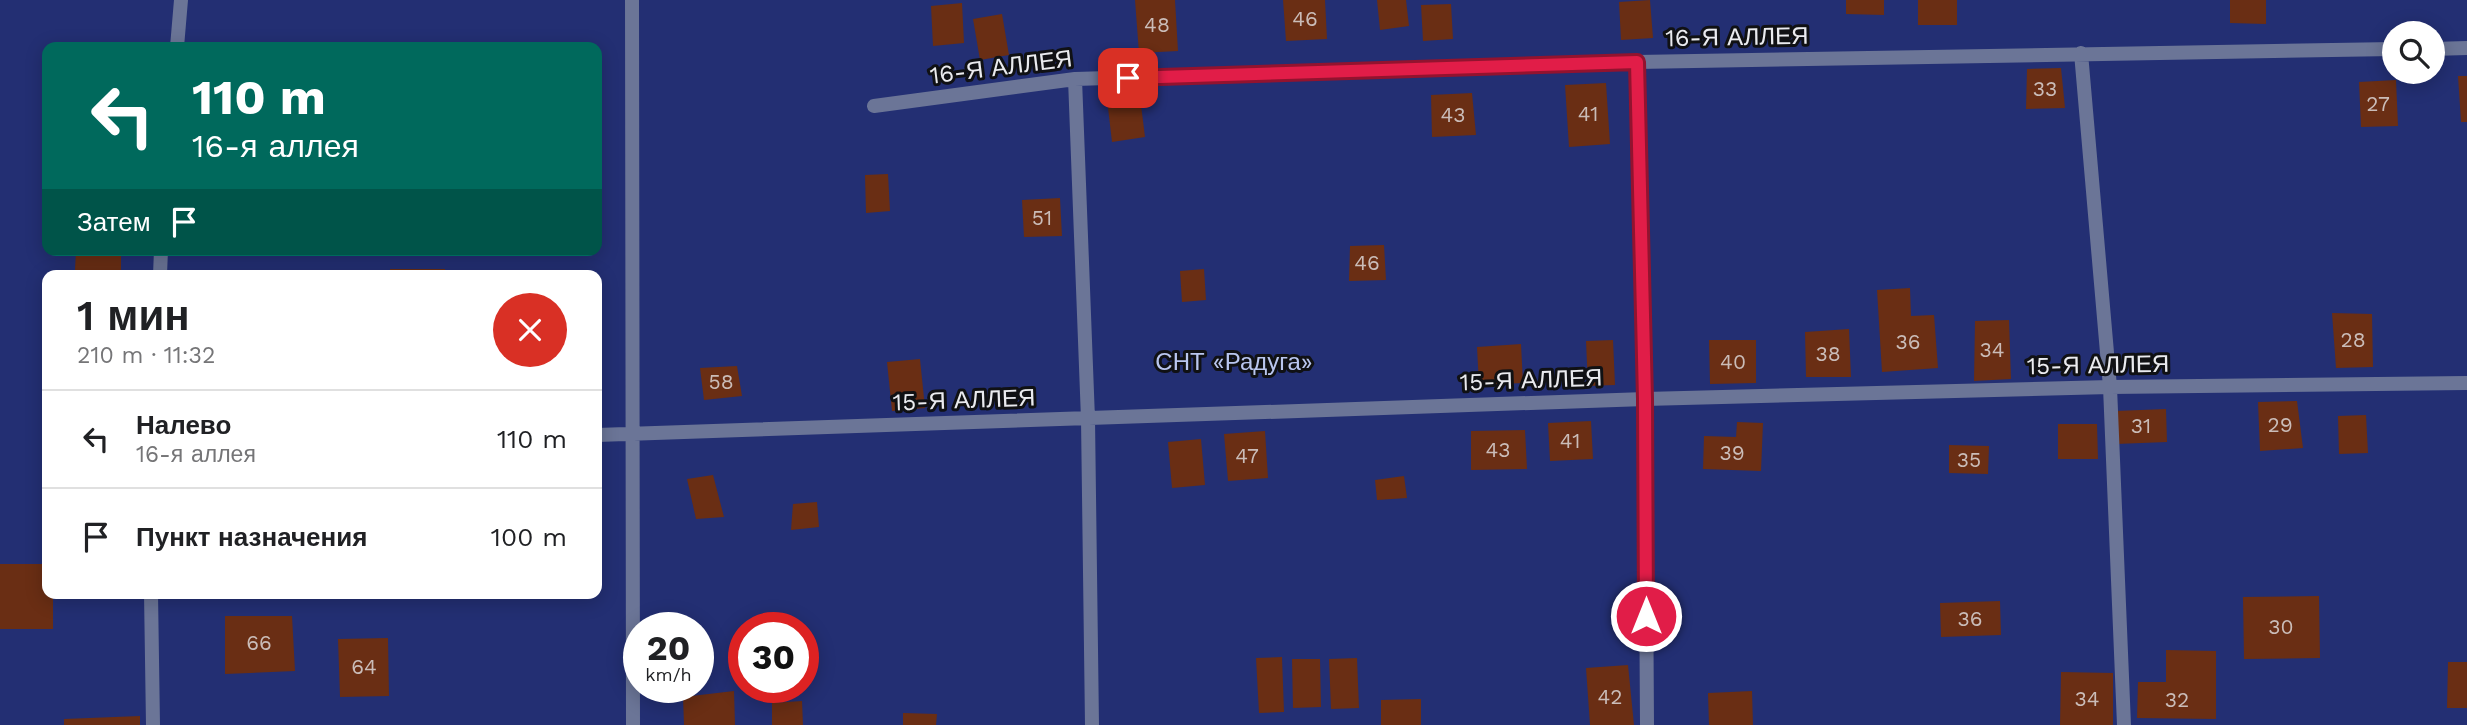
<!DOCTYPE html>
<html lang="ru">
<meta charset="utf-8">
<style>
body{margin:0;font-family:"Work Sans",sans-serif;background:#f6f6f6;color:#202124;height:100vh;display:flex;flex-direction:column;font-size:26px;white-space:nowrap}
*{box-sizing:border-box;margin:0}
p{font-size:23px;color:#757577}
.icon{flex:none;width:38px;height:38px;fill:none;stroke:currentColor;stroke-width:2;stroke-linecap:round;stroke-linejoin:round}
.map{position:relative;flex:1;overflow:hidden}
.drawer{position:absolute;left:42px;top:270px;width:560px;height:329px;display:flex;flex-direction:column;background:#fff;border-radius:14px;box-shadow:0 4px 18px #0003}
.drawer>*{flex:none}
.guide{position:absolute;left:42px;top:42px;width:560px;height:214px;border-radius:14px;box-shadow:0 4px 18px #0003;background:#00695c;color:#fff;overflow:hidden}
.buttons{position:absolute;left:2382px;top:21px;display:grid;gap:14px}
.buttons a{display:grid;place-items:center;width:63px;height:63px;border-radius:50%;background:#fff;box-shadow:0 4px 18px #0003;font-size:35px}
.speed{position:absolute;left:623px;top:612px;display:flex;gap:14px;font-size:35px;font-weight:700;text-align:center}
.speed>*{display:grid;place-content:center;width:91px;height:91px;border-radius:50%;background:#fff;box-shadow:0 4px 18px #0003;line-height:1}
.speed small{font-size:18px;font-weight:400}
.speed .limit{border:10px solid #d22;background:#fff;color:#111}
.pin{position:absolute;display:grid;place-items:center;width:60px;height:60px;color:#fff;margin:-30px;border-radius:14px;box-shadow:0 4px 10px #0006}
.me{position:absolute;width:77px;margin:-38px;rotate:0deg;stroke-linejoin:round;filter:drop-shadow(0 0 5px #0008)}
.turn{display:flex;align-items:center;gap:24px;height:147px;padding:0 35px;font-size:32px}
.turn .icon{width:91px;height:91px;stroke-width:2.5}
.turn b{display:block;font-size:49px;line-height:60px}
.then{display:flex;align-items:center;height:66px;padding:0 35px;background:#0003;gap:14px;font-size:26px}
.round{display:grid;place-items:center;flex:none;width:74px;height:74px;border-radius:37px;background:#f6f6f6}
.summary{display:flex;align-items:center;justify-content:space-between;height:119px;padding:0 35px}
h1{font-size:42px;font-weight:600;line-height:52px}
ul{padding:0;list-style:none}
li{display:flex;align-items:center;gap:21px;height:98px;padding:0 35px;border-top:2px solid #e0e0e0}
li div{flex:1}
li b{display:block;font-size:26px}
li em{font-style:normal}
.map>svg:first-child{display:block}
</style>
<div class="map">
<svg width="2467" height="725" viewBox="0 0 2467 725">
<rect width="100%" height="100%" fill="#26282e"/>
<!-- green -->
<path fill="#232f73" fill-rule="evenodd" d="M0,0h2467v725h-2467zM2394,33h38v39h-38zM47,47h550v203h-550zM47,275h550v318h-550zM639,628h59v60h-59zM744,628h59v60h-59z"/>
<!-- building -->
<path fill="#6a2e14" d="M1135,0h40l3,51 -39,2z
M1283,0h42l2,39 -41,2z
M1377,0h29l3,26 -29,4z
M1650,0l3,38 -32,2 -2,-38z
M1846,0h38v15l-38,-1z
M1918,0h39v25h-39z
M2230,0h36v24l-36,-1z
M962,3l2,40 -31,3 -2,-40z
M1451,4l2,35 -30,2 -2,-36z
M1002,14l7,41 -29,5 -7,-41z
M2061,68l4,40 -39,1 1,-40z
M2458,76h9v46h-6z
M2396,80l2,46 -37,1 -2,-45z
M1606,83l4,61 -41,3 -4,-62z
M1472,93l4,42 -44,2 -1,-42z
M1140,97l5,40 -33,5 -5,-43z
M888,174l2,37 -24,2 -1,-38z
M1060,198l2,38 -38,1 -2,-37z
M1384,245l2,35 -37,1 1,-35z
M76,250h45v21l-46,-1z
M390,269h55v6h-54z
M1204,269l2,31 -24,2 -2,-31z
M1910,288l1,28 23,-1 4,53 -56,4 -5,-82z
M2332,313l40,1 1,53 -37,1z
M2009,320l2,59 -37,2 1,-60z
M1849,329l2,48h-45l-1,-45z
M1613,340l2,45 -27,1 -2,-45z
M1709,340h47v43l-46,1z
M1521,344l2,39 -44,2 -2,-38z
M920,359l5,49 -33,3 -5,-49z
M737,366l5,30 -38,4 -4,-32z
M2297,401l6,47 -43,3 -2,-49z
M2166,409l1,33 -51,2 -1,-33z
M2366,415l2,38 -29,1 -1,-38z
M1591,421l2,38 -43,2 -2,-38z
M1737,422l26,1 -2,48 -58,-2 1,-33 32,1z
M2058,424h39l1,35h-40z
M1525,430l2,39 -56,1v-39z
M1265,431l3,47 -40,3 -4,-47z
M1201,439l4,46 -33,3 -4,-46z
M1949,445l40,1 -1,28 -39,-1z
M713,475l11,42 -28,2 -9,-40z
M1404,476l3,22 -30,2 -2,-20z
M817,502l2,25 -28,3 2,-26z
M0,564h47v29h6v36h-53z
M2319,596l1,62 -76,1 -1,-62z
M2000,601l1,34 -60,2 -1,-34z
M225,616h67l3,55 -70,3z
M388,638l1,58 -49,1 -2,-58z
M2166,650l50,1v68l-79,-1 1,-36h28z
M1282,657l2,55 -25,1 -3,-55z
M1357,658l2,50 -28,1 -2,-50z
M1292,659h28l1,48 -28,1z
M2448,662h19v46h-20z
M1628,665l6,60h-44l-4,-57z
M2061,672l52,1v52h-53z
M734,691l1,34h-51l-1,-28z
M1752,691l1,34h-44l-1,-32z
M1421,699v26h-40v-25z
M802,701l1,24h-31v-22z
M903,713l34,1 -1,11h-33z
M140,716v9h-76v-6z"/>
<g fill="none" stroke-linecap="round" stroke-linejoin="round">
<!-- lane -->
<path stroke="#6b7597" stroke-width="14" d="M632,0l1,725
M177,47l4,-47
M2432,49l35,-1
M2081,53l29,334 14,338
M1075,79l13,340 4,306
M874,106l201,-27 562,-17 757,-13
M160,275l1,-25
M597,435l1048,-36 465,-12 357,-4
M151,593l2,132"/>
<!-- street -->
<path stroke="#6b7597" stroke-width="14" d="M1637,62l8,337 2,326"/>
</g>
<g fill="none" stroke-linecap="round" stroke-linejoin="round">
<defs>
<path id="route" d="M1128,78l509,-16 8,337 1,217"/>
</defs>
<!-- route casing -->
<use href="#route" stroke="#92132f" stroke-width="18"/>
<!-- route -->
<use href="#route" stroke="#e11d48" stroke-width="12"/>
</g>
<g text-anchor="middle" stroke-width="6" stroke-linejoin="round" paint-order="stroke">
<!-- number labels -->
<g font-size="21" fill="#cabcb8">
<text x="1305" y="26">46</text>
<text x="1157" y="32">48</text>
<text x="2045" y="96">33</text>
<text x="2378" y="111">27</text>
<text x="1588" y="121">41</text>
<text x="1453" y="122">43</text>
<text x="1042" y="225">51</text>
<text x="1367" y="270">46</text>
<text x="2353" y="347">28</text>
<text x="1908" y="349">36</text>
<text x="1992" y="357">34</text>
<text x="1828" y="361">38</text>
<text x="1733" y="369">40</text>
<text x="721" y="389">58</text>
<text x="2280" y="432">29</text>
<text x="2141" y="433">31</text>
<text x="1570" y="448">41</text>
<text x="1498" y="457">43</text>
<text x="1732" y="460">39</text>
<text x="1247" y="463">47</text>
<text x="1969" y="467">35</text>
<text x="1970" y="626">36</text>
<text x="2281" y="634">30</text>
<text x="259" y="650">66</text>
<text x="364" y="674">64</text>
<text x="1610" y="704">42</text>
<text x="2087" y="706">34</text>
<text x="2177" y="707">32</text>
</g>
<!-- street labels -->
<g font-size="24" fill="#eaebef" stroke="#101114">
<text transform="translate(1737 37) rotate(-1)" y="8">16-Я АЛЛЕЯ</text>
<text transform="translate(1001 67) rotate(-7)" y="8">16-Я АЛЛЕЯ</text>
<text transform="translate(2098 365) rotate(-1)" y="8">15-Я АЛЛЕЯ</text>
<text transform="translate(1531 380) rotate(-2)" y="8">15-Я АЛЛЕЯ</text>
<text transform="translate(964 400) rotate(-2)" y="8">15-Я АЛЛЕЯ</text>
</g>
<!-- park labels -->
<g font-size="24" fill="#b9c6ef" stroke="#101114">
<text x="1234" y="370">СНТ «Радуга»</text>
</g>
</g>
</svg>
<div class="buttons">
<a><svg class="icon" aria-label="search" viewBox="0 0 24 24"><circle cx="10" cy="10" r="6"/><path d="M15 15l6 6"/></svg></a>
</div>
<div class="speed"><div>20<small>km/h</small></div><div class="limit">30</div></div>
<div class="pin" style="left:1128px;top:78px;background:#d93025"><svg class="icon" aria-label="arrive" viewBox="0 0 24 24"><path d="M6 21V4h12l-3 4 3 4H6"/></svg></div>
<svg class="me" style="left:1646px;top:616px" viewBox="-20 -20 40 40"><circle r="17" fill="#e11d48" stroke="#fff" stroke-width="3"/><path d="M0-11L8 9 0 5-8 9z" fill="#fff"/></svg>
<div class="guide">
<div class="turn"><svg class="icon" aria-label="left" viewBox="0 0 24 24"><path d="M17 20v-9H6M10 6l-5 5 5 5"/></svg><div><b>110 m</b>16-я аллея</div></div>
<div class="then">Затем<svg class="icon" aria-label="arrive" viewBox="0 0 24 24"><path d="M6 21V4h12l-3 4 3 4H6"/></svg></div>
</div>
<section class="drawer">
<div class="summary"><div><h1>1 мин</h1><p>210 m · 11:32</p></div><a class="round" style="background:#d93025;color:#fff"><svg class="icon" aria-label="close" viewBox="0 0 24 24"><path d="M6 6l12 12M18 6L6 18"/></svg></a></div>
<ul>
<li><svg class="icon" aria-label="left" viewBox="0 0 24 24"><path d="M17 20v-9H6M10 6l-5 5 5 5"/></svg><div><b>Налево</b><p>16-я аллея</p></div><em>110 m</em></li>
<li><svg class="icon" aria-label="arrive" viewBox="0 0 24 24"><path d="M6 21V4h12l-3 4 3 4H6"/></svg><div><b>Пункт назначения</b></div><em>100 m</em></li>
</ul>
</section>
</div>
